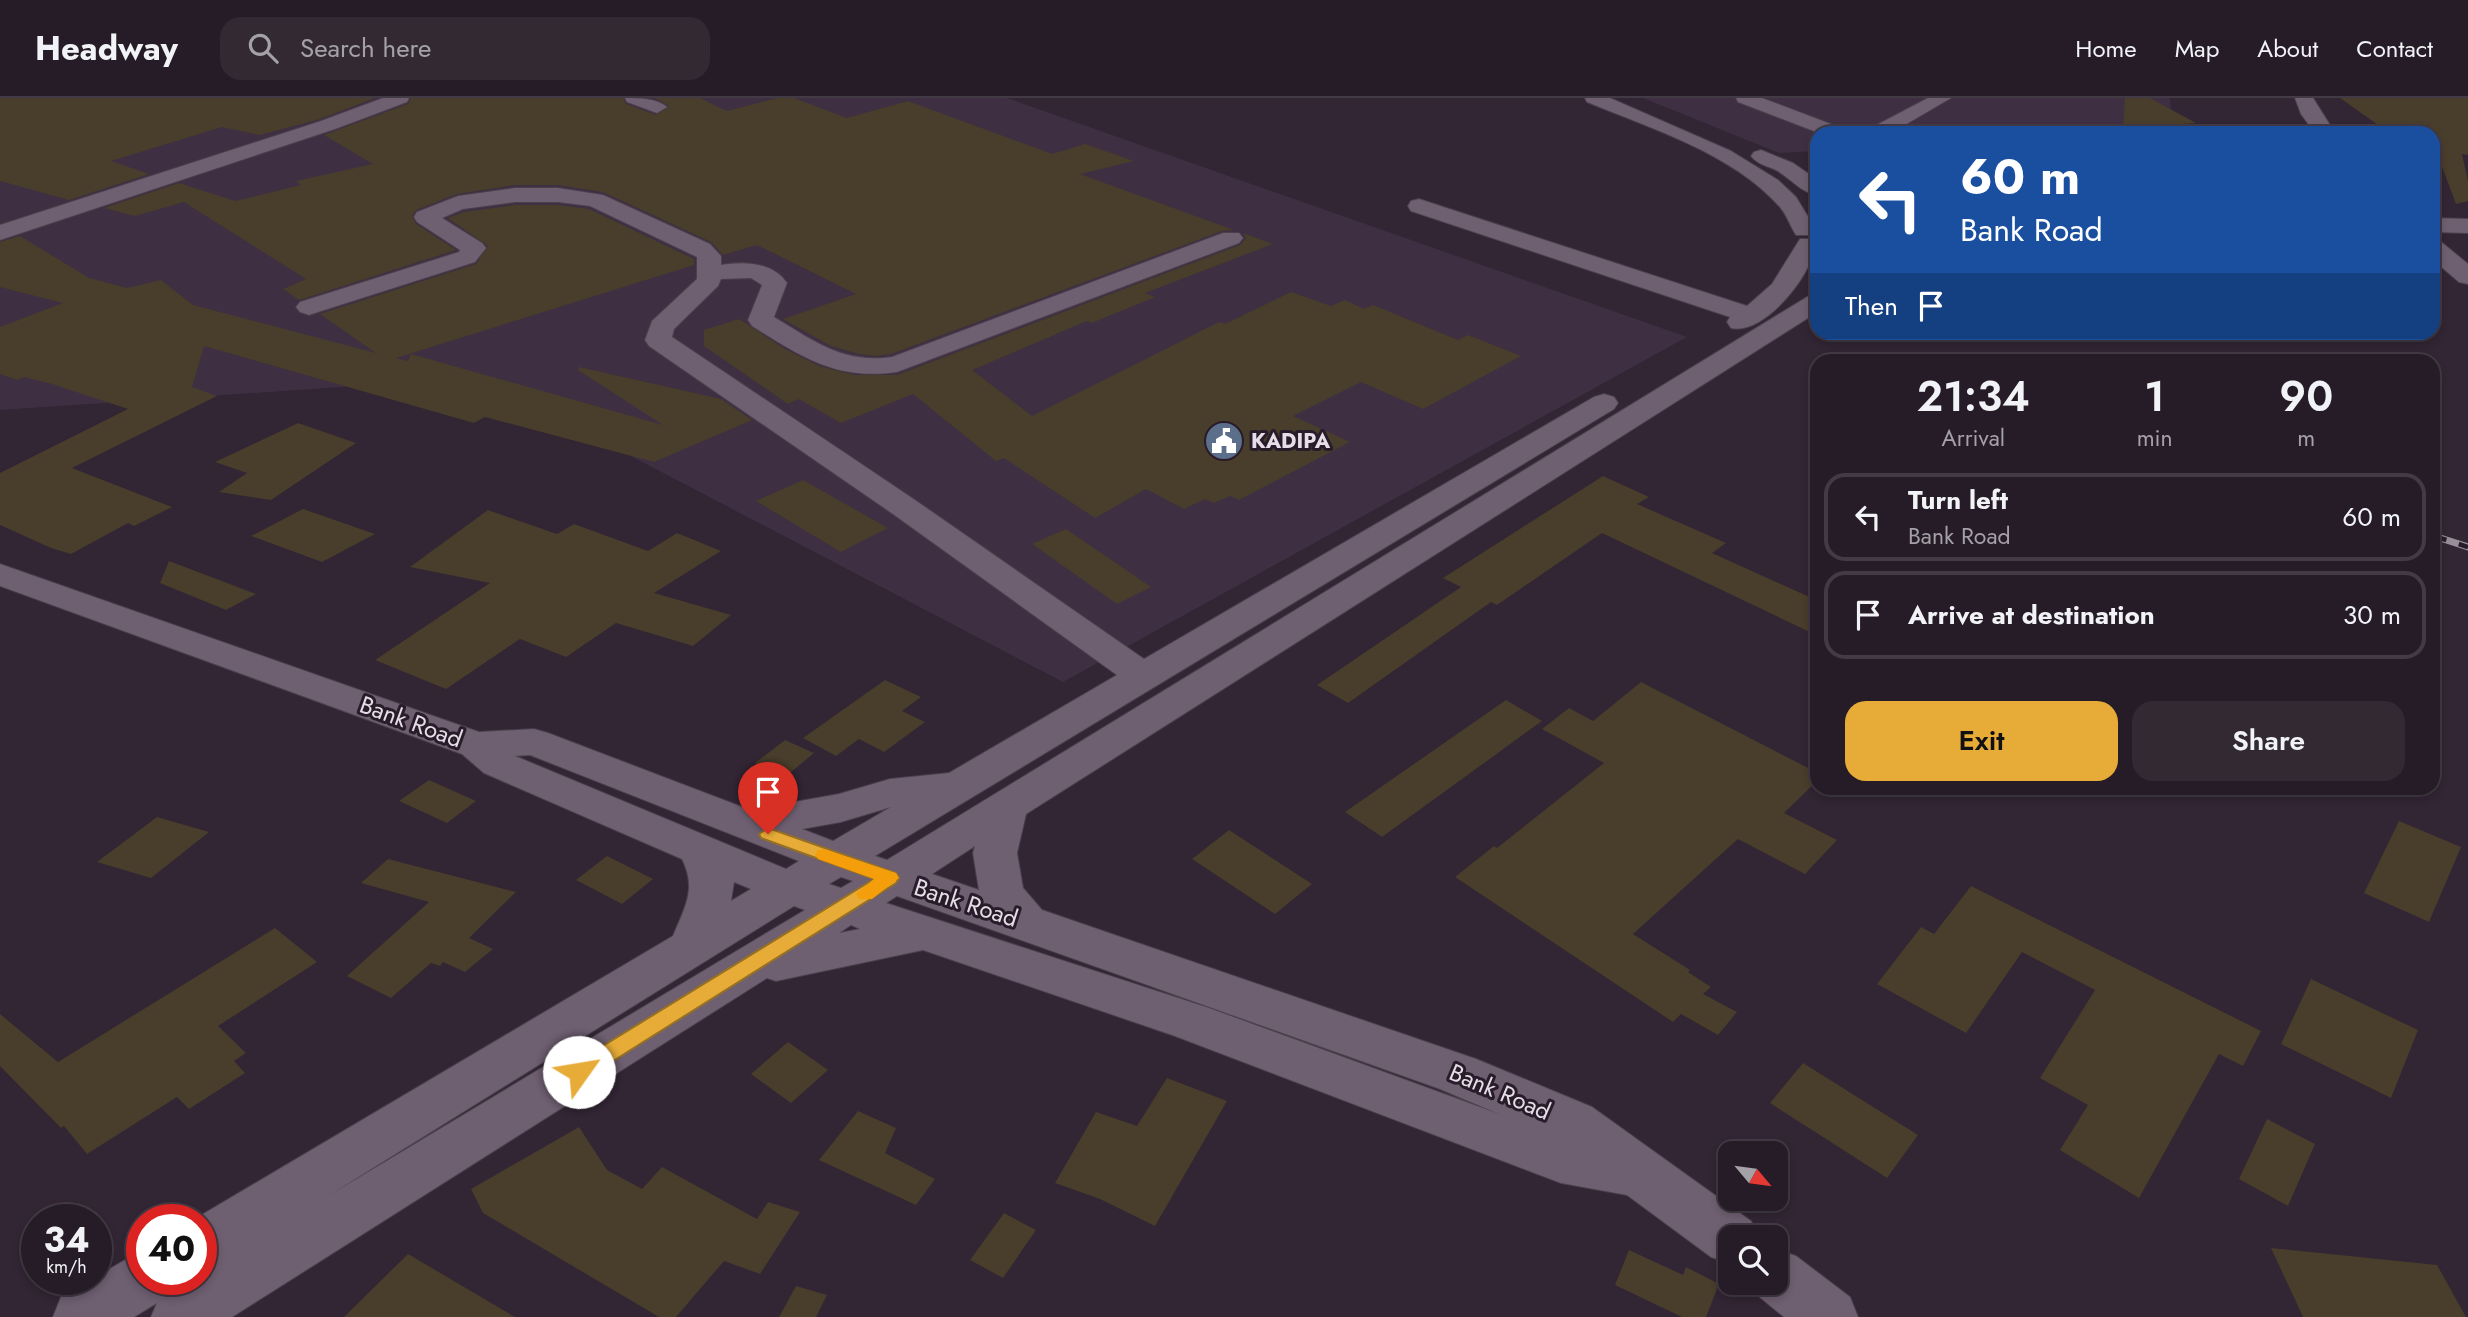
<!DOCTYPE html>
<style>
body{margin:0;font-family:Jost,sans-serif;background:#322933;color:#f1f3f6;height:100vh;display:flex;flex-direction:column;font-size:26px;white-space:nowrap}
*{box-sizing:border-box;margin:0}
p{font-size:23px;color:#a4a1a7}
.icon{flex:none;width:38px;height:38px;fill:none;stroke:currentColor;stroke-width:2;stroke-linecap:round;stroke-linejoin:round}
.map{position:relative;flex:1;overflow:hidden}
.drawer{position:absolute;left:1810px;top:256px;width:630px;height:441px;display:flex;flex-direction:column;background:#261c27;border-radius:21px;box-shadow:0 4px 10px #0003,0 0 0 2px #423a44}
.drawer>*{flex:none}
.top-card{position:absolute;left:1810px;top:28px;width:630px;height:214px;border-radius:21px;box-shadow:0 4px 10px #0003,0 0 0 2px #423a44;background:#1a4fa0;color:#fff;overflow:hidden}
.needle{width:46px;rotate:119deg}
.controls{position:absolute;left:1718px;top:1043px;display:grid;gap:14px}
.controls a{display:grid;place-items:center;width:70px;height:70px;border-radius:14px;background:#261c27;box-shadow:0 4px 10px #0003,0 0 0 2px #423a44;font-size:35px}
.speed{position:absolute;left:21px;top:1106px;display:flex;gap:14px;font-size:35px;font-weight:700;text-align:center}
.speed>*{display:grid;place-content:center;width:91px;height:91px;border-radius:50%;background:#261c27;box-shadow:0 4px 10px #0003,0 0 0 2px #423a44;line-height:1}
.speed small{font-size:18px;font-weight:400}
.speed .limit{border:10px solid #d22;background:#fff;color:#111}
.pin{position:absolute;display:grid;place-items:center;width:60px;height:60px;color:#fff;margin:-72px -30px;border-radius:50% 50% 50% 0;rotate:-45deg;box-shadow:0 0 7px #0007}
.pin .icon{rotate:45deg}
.me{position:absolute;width:77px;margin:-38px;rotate:58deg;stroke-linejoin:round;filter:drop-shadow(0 0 5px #0008)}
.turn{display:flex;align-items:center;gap:24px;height:147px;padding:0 35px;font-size:32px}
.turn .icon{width:91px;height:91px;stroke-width:2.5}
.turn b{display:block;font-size:49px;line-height:60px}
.then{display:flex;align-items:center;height:66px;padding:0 35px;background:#0003;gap:14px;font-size:26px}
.eta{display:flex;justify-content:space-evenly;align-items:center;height:119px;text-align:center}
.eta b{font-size:42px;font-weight:600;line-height:49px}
.cta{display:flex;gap:14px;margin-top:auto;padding:14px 35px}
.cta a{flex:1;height:80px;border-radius:21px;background:#e7ac37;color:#111;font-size:28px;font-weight:600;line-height:80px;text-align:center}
.cta a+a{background:#322933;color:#f1f3f6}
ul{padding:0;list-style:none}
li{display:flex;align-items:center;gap:21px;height:88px;margin:0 14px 10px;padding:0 21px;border:4px solid #423a44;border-radius:21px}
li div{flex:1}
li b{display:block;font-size:26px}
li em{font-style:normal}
header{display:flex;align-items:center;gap:42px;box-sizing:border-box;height:98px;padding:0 35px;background:#261c27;border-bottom:2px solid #423a44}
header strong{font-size:33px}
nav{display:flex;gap:38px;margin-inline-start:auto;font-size:24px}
.search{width:490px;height:63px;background:#322933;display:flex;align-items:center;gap:18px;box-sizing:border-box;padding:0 24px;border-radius:21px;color:#a4a1a7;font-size:26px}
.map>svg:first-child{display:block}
</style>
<header>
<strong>Headway</strong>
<div class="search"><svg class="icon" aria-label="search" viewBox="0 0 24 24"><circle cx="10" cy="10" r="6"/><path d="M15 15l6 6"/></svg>Search here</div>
<nav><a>Home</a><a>Map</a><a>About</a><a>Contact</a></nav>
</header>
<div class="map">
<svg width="2468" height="1219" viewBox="0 0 2468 1219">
<rect width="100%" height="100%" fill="#322534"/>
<!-- built -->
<path fill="#3f2f42" d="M0,0h1007l680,239 -624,345 -566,-296h-140l-357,24z
M1643,0h527l2,33 -356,2v18l-37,2z"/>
<!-- building -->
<path fill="#493d2b" d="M0,0h375l-55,21 -60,16 -38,-8 -111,34 38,13 -80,26 -69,-19z
M411,0h212l3,6 30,11 13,-9 -14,-8h45l27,13 50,-13h17l53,20 61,-17 144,53 33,-10 49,17 -54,13 154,56 -12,1 -331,123 -16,2 -16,-2 -28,-8 -48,-27 73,-25 -99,-49 -34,10 -12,-13 -108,-50 -45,-7h-43l-58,9 -41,16 -4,6 4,8 40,26 -157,50 -16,-11 23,-10 -122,-77 -49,14 -31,-8 75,-25 56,18 66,-16 -5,-4 77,-17 -49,-29 84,-31z
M2125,0h25l46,25 -73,5z
M2340,0h128v57l-6,-1 6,27v20l-12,3 -24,-64v-7l-44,-1z
M515,107h43l31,4 105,50v6l-298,93 12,3 3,-7 252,71 -85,-55 1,-3 142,32 31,21 -98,42 -169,-45 -11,6 -270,-77 -12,41 25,9 -145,72 100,39 -38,19 -6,-3 -57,31 -20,-6 -51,-23v-52l128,-64 -76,-25 -28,-7 -7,3 -17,-6v-47l63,-24 -63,-16v-45l20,-6 69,42 38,10 34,-8 32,25 183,48 -56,-39 156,-50 12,-18 -40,-28 16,-6z
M1243,135l30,11 -128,49 10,4 -63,26 -5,-2 -115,49 60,46 187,-94 6,2 66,-32 40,14 14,-6 19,9 9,-4 85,35 10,-5 53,21 -98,53 -62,-27 -68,34 57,26 -111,58 -9,-4 -16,7 -9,-4 -21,10 -38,-20 -51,29 -91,-60 -8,3 -83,-67 -72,29 -42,-24 -11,5 -84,-58v-16l35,-11 46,30 34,17 36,9h42l343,-130 6,-7z
M298,325l58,20 -85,57 -52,-8 28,-19 -32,-11z
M1603,378l46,21 -12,7 89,39 -14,10 104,47v35l-214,-102 -105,72 -6,-3 -143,101 -31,-18 144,-98 -18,-9z
M803,382l85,48 -47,24 -85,-51z
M303,411l72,25 -53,28 -71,-26z
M488,412l69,24 17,-10 74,27 29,-18 44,18 -67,42 77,22 -38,31 -77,-23 -50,34 -46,-18 -74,50 -71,-29 115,-77 -80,-16z
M1066,431l85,58 -34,17 -85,-60z
M169,463l87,33 -30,16 -66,-27z
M885,582l36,17 -19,14 23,11 -41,30 -25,-13 -23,17 -33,-18z
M1641,584l175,90v10l-32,31 53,27 -32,34 -67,-35 -105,95 57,36 -2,2 23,15 -8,7 34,18 -19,23 -37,-21 -8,8 -218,-145 39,-31 3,2 107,-85 -62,-34 27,-21 24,13z
M1506,602l36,21 -160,116 -37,-25z
M785,642l29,13 -29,24 -30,-14z
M429,682l47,21 -29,22 -48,-22z
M157,719l52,15 -58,46 -54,-16z
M2399,723l62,26 -32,75 -65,-29z
M1229,732l83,54 -37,30 -83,-55z
M607,758l46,23 -31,25 -46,-24z
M388,761l128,33 -47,46 24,11 -28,23 -22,-10 -3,4 -9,-3 -40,35 -44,-22 82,-74 -68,-19z
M1971,788l290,145 -18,35 -24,-12 -80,144 -79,-48 28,-45 -48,-27 55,-88 -73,-38 -56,81 -89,-49 44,-57 13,7z
M275,830l42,34 -99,64 28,27 -12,8 11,12 -56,36 -12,-12 -90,57 -23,-28 -3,2 -61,-62v-52l58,48z
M2311,881l107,51 -27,68 -110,-54z
M788,944l40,28 -37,33 -40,-29z
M1803,965l115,72 -31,43 -117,-75z
M1167,980l60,23 -72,125 -55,-27 -45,-16 41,-71 41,14z
M858,1013l38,17 -11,25 50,26 -19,26 -97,-45z
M2267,1021l48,25 -27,62 -49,-27z
M579,1029l28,43 35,19 20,-22 95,52 11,-17 32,10 -40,62 -36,-13 -48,56h-17l-176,-104 -12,-24z
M1004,1115l32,17 -33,48 -33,-18z
M2271,1150l166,17 29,52h-163z
M1629,1152l54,25 3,-8 33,17 -13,33h-24l-67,-32z
M408,1156l107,63h-171z
M796,1188l31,9 -11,22h-37z"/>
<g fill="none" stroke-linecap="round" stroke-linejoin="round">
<defs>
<path id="minor" d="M383,0h26l-2,4 -72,27 -335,111v-15l321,-104z
M625,0c15,0 31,0 42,9l-10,6 -30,-11z
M1585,0h25l121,53 47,29 18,17 20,33 -4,5h-16c-6,-9 -9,-20 -16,-28 -48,-54 -128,-78 -193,-105z
M1736,0h26l82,31 3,4h-28l-81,-31z
M1928,0h23l-60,35h-25l3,-4z
M2295,0h18l22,35h-20l-14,-19z
M1761,52l32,13 23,16v16c-15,-3 -26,-17 -40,-25 -9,-4 -19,-6 -25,-14l3,-4z
M515,90h43l45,7 107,49 11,12v9c23,-4 52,-3 66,18l-13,34c40,24 69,47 118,40l331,-124h16l4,5 -4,5 -342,129c-61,9 -96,-16 -145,-46l-4,-6 14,-35 -11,-7 -30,1 -3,7 -44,43 -2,8 243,163 229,159 450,-262 10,-3 10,3 4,6 -4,6 -739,447 12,4 920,-563 9,-2v18l-790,501 -9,39 6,35 19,22 434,149 116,48 159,114 7,16h-27v27l-20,-7 -84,-62 -66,-12 -386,-147 -252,-86 -147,31 -9,-3 -535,339h-81l6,-14 -23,14h-81l8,-20 64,-37 17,-6v25h31l-5,14 22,-14h11v-7l8,-5 -8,3v-50h-8l480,-284c12,-29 24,-47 9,-77l-198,-86 -22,-19 -462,-168v-22l479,168 55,-3 14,4 202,77 89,-16 51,-15 59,-6 168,-98 -224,-161 -244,-168 -4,-6 7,-19 45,-42v-22l-107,-51 -32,-4h-43l-52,7 -21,9 40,25 4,5 -11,14 -157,50 -9,3 -9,-3 -4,-5 4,-5 159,-50 1,-2 -43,-28 -3,-5 3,-5 41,-16zM530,657l269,106 -13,8 -271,-113zM891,709l-58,34 -31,-12 39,-7zM975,748l-2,7 6,37 -47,-16zM841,779l12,4 -12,7 -12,-4zM734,784l17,7 -20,12zM897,798l543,193 59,25 -290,-106 -323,-105zM794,808l11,4 -477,286zM851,827l9,4 -21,4z
M1419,101l328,107 25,-22 28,-45h16c1,31 -51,97 -85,89l-4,-6 3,-5 -319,-106 -3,-5 3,-5z
M2432,120l36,1v14l-36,-1z
M2432,141l8,2 28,23v20l-9,-2 -27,-23z
M1776,1151l20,7 54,41 8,20h-74l-28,-23 -5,-11h25z"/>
</defs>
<!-- minor casing -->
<use href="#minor" stroke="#4a404c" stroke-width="2"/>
<!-- minor -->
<use href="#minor" fill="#6e5f71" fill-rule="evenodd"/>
<defs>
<path id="rail" d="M2434,438l34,11"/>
</defs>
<!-- rail casing -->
<use href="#rail" stroke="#988e9a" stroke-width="7"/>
<!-- rail -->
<use href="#rail" stroke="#281b2a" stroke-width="4.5" stroke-dasharray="13" stroke-linecap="butt"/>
</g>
<!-- route -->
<path fill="#e7ac37" stroke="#967024" stroke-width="2" d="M768,730l128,45 3,5 -3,5 -310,195 -7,2 -7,-2 -3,-6 3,-7 302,-186 -113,-41 -2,-4z"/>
<!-- slow -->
<path fill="#f59e0b" d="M824,751l72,24 3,5 -27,21h-13l-3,-5 18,-15 -56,-20 -3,-4 3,-5z"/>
<!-- icons -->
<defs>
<symbol id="civic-disc" viewBox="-11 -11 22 22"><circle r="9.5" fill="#5c6f8a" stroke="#281b2a"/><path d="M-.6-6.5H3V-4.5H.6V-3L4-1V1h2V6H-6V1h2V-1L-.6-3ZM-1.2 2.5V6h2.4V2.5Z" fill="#fff"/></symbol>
</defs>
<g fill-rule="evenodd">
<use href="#civic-disc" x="1202" y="321" width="44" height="44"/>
</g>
<g text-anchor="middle" stroke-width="6" stroke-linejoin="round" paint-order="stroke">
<!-- far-poi labels -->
<g font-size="21" font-weight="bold" fill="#e5dde7" stroke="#281b2a" text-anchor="start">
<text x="1251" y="350">KADIPA</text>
</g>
<!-- street labels -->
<g font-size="24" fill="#e5dde7" stroke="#281b2a">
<text transform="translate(411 624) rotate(20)" y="8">Bank Road</text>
<text transform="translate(966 805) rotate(18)" y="8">Bank Road</text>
<text transform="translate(1500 994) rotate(23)" y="8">Bank Road</text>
</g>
</g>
</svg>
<div class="controls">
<a><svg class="needle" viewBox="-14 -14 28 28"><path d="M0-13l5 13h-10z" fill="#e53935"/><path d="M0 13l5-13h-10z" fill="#a4a1a7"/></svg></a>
<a><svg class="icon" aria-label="search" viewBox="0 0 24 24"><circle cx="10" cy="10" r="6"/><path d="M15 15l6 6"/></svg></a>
</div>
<div class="speed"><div>34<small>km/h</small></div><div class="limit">40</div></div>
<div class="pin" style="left:768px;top:736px;background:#d93025"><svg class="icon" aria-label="arrive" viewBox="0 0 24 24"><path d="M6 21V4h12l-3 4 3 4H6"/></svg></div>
<svg class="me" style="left:579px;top:974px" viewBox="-20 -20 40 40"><circle r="19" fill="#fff"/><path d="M0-13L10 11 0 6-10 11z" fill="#e7ac37"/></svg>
<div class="top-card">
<div class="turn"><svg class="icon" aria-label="left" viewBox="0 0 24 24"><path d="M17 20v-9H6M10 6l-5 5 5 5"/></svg><div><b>60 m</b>Bank Road</div></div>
<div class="then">Then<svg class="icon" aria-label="arrive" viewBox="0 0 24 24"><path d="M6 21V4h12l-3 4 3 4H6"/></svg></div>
</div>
<section class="drawer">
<div class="eta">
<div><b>21:34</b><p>Arrival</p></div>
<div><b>1</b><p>min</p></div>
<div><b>90</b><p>m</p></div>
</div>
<ul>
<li><svg class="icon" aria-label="left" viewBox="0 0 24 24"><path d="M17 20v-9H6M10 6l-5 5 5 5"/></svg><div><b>Turn left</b><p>Bank Road</p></div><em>60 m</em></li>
<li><svg class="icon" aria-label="arrive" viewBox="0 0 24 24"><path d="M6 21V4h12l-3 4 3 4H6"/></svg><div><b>Arrive at destination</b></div><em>30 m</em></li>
</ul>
<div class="cta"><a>Exit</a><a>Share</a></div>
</section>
</div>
